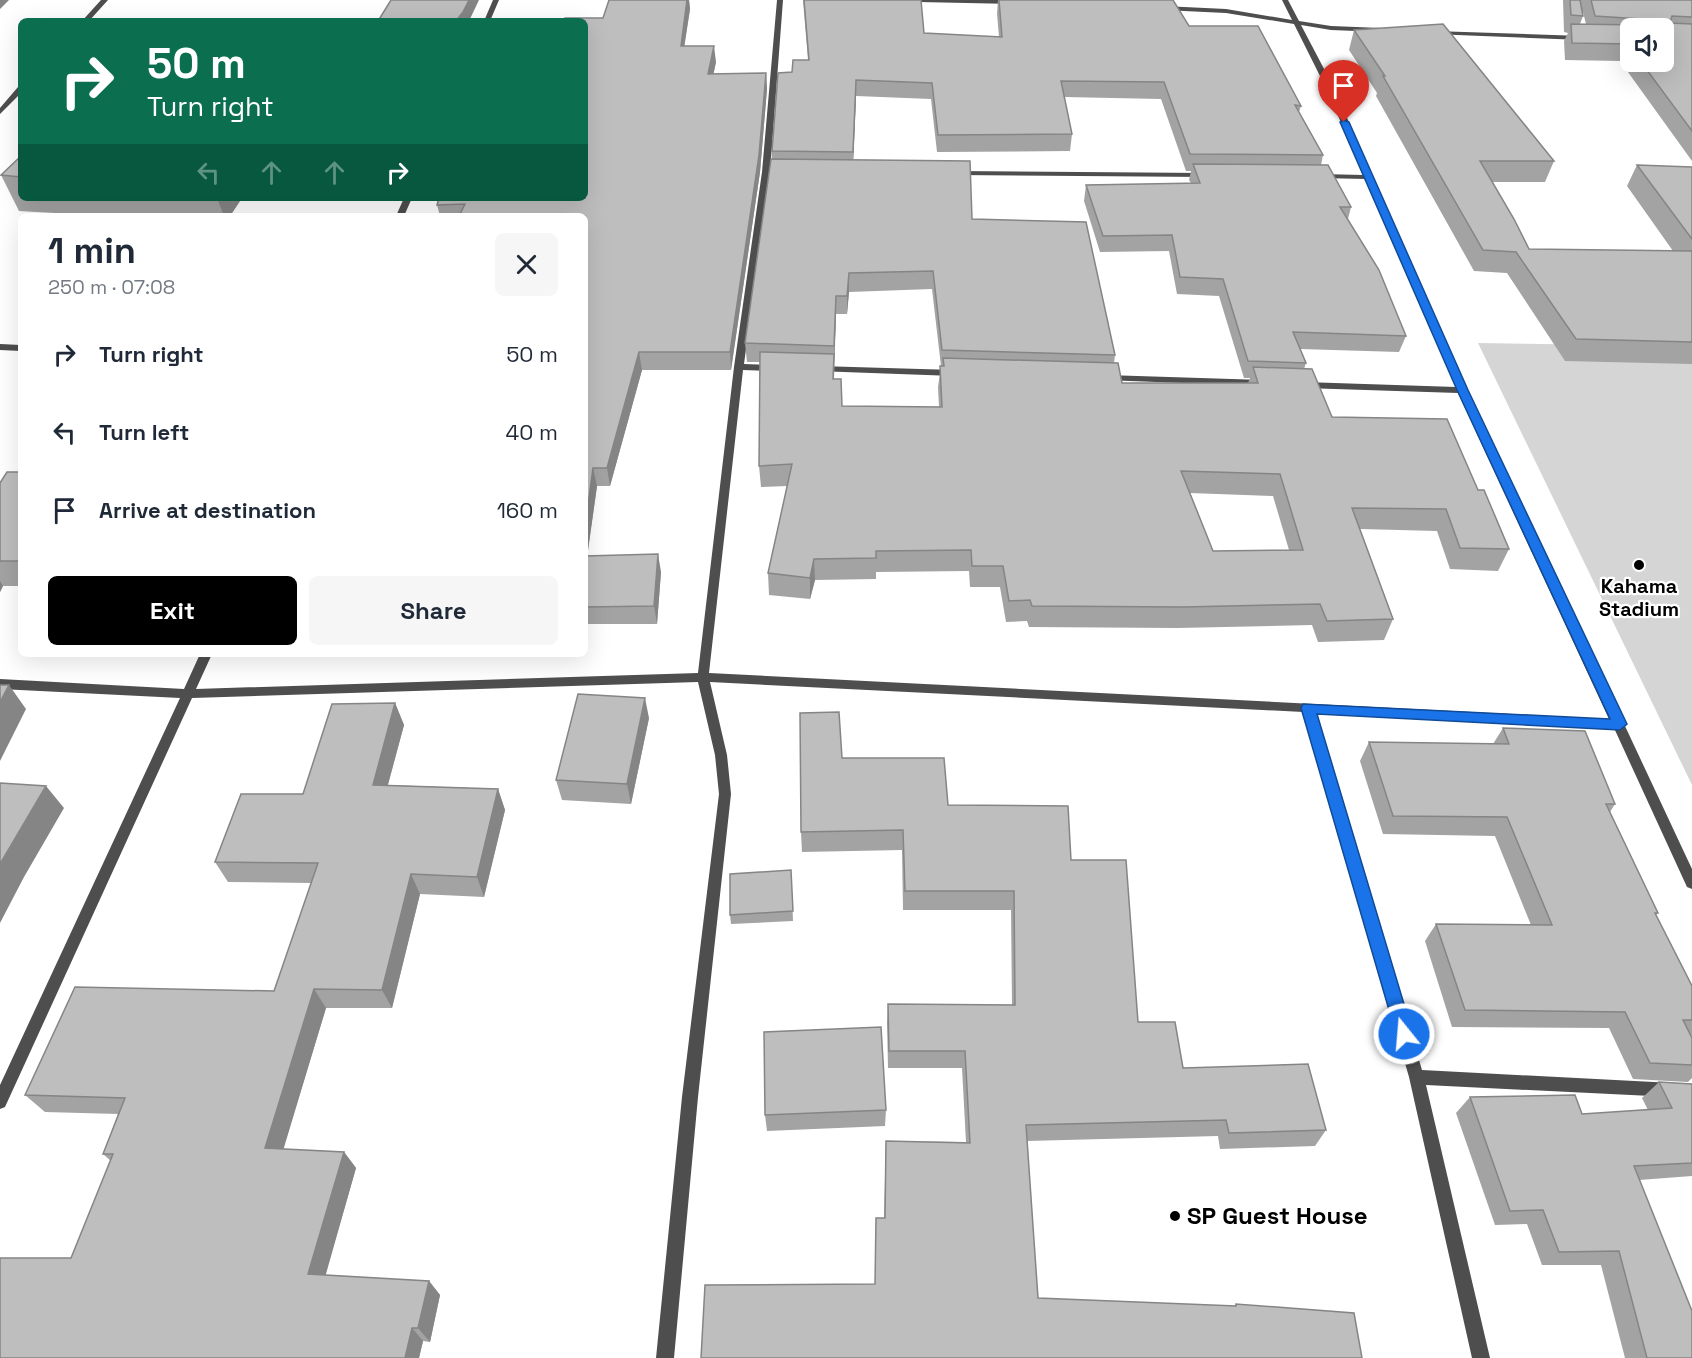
<!DOCTYPE html>
<meta charset="utf-8">
<style>
body{margin:0;font-family:"Space Grotesk",sans-serif;background:#f6f6f7;color:#1f2937;height:100vh;display:flex;flex-direction:column;font-size:22px;white-space:nowrap}
*{box-sizing:border-box;margin:0}
p{font-size:20px;color:#747a83}
.icon{flex:none;width:33px;height:33px;fill:none;stroke:currentColor;stroke-width:2;stroke-linecap:round;stroke-linejoin:round}
.map{position:relative;flex:1;overflow:hidden}
.details{position:absolute;left:18px;top:213px;width:570px;height:444px;display:flex;flex-direction:column;background:#fff;border-radius:9px;box-shadow:0 6px 24px #0002}
.details>*{flex:none}
.top-card{position:absolute;left:18px;top:18px;width:570px;height:183px;border-radius:9px;box-shadow:0 6px 24px #0002;background:#0b6e4f;color:#fff;overflow:hidden}
.controls{position:absolute;left:1620px;top:18px;display:grid;gap:12px}
.controls a{display:grid;place-items:center;width:54px;height:54px;border-radius:9px;background:#fff;box-shadow:0 6px 24px #0002;font-size:30px}
.pin{position:absolute;display:grid;place-items:center;width:51px;height:51px;color:#fff;margin:-62px -26px;border-radius:50% 50% 50% 0;rotate:-45deg;box-shadow:0 0 6px #0007}
.pin .icon{rotate:45deg}
.me{position:absolute;width:66px;margin:-33px;rotate:343deg;stroke-linejoin:round;filter:drop-shadow(0 0 4px #0008)}
.turn{display:flex;align-items:center;gap:21px;height:126px;padding:0 30px;font-size:27px}
.turn .icon{width:78px;height:78px;stroke-width:2.5}
.turn b{display:block;font-size:42px;line-height:51px}
.lanes{display:flex;align-items:center;height:57px;padding:0 30px;background:#0003;justify-content:center;gap:30px;direction:ltr}
.lanes .off{opacity:.35}
.round{display:grid;place-items:center;flex:none;width:63px;height:63px;border-radius:9px;background:#f6f6f7}
.headline{display:flex;align-items:center;justify-content:space-between;height:102px;padding:0 30px}
h1{font-size:36px;font-weight:600;line-height:45px}
.cta{display:flex;gap:12px;margin-top:auto;padding:12px 30px}
.cta a{flex:1;height:69px;border-radius:9px;background:#000;color:#fff;font-size:24px;font-weight:600;line-height:69px;text-align:center}
.cta a+a{background:#f6f6f7;color:#1f2937}
ul{padding:0;list-style:none}
li{display:flex;align-items:center;gap:18px;height:78px;padding:0 30px}
li div{flex:1}
li b{display:block;font-size:22px}
li em{font-style:normal}
.map>svg:first-child{display:block}
</style>
<div class="map">
<svg width="1692" height="1358" viewBox="0 0 1692 1358">
<rect width="100%" height="100%" fill="#fff"/>
<!-- green -->
<path fill="#d5d5d5" d="M1478,343l214,3v439z"/>
<g fill="none" stroke-linecap="round" stroke-linejoin="round">
<!-- minor -->
<path fill="#4e4e4e" fill-rule="evenodd" d="M101,0h7l-19,21h-7z
M493,0h6l-9,21h-6z
M777,0h6l-13,172 -26,192 30,1 5,3 -5,3 -31,-1 -34,303 900,46 -151,-326 -154,-5 -5,-3 5,-3 152,5 -90,-208 -47,-1 -4,-2 4,-2 45,1 -39,-89 -31,-62 -68,-11 -63,-3 -3,-2 3,-2 63,3 66,11 -10,-20h6l11,21 32,5 50,2 3,2 -3,2 -50,-2 -30,-5 32,61 134,304 155,330 4,4 -1,2 67,143v20l-5,-2 -73,-159 -298,-15 106,357 270,14v14l-266,-13 64,273h-18l-63,-281 -106,-365 -593,-30 17,73 4,39 -33,303 -24,261h-18l26,-261 37,-303 -4,-39 -17,-73 -506,16 -187,409 -5,2v-24l180,-387 -180,-9v-10l184,10 16,-35h12l-16,35 502,-16 36,-306 28,-195z
M916,0h98l3,2 -3,2 -95,-2z
M1434,31l148,5 3,2 -3,2 -150,-6v-2z
M18,87h3v6l-21,21v-6z
M953,171l253,2 4,2 -4,2 -250,-2 -4,-2z
M404,198h8l-8,18h-8z
M0,344l21,1v6l-21,-1z
M819,366l135,4 5,3 -5,3 -138,-5 -2,-2z
M1106,375l157,5 5,3 -5,3 -160,-6 -2,-2z"/>
</g>
<!-- wall -->
<path fill="#a3a3a3" fill-rule="evenodd" d="M609,0h80l1,9 -6,37 32,16 -3,12 53,-1 1,16 -7,83 -29,198h-89l-32,116h-13l-10,70 74,16 -4,52h-72v-408h-145l-3,-11 166,-187z
M803,0h71l50,33 75,4 -2,-23 1,-14 191,26 112,80 -2,6 24,43 -2,10 30,42 -3,12 58,117 -7,16 -99,-3 6,14 -2,6 28,48 146,73 31,59 -11,22 -48,-2 -13,-38 -77,-2 33,90 -9,21 -66,2 -6,-17 -135,3 -148,-1 -2,-6 -21,1 -6,-35h-30l-1,-16 -93,1v7l-61,1 -5,19 -41,-4 -1,-22 19,-87 -26,1 -2,-21 1,-104h-13l-2,-19 27,-184v-8l20,-79 16,-12zM856,96l75,3 6,53 133,-1 2,-17 -8,-37 97,2 25,72h5l-2,9 2,3 -105,2 -2,16 16,51 69,-1 8,43 42,2 25,82h6l-2,5h-126l-8,-20 1,-8 -143,-136 -119,-59zM932,289l9,77 -3,21 1,20 -97,-1 -8,-27 2,-65h11l2,-22zM1190,493l83,3 16,54 -76,1z
M1563,0h129v161l-72,-100 -55,-1 -1,-19 4,-8 -4,-1zM1583,12l3,12h-6l3,-8zM1630,28l34,34h-34z
M1354,30l200,131 -9,21h-53l37,67 144,2 -46,-65 10,-21 55,2v197l-127,-3 -58,-88 -33,-2 -98,-175 1,-3 -28,-43z
M21,156v42h221l-12,18h-121l-90,-5 -18,-36z
M21,472v114h-18l-3,6v-109z
M395,703l9,22 -16,60 110,4 7,21 -21,87 -64,-3 -28,114h-66l-43,141 61,3 12,16 -31,107 104,6 11,14 -10,47 -7,-1 -4,17h-419l71,-100 40,-97 -8,-7 15,-40 -73,-2 -20,-17 249,-104 38,-108 -84,-1 -13,-20 88,-68z
M649,718l-18,86 -69,-4 -6,-20z
M1503,728l112,76 -5,8 48,101 -2,2 36,71v49l-1,1 1,2v40l-4,4 -55,-3 -24,-51 -157,-1 -27,-86 11,-17 95,1 -36,-89 -112,-2 -23,-73 9,-19 124,2z
M842,758l229,102 67,162 45,46 143,62 -11,16 -95,3 -2,-13 -191,5 11,157 196,8 2,-2 126,54 -487,-74 1,-66h8l2,-77 80,1 -4,-74h-74l-1,-46 1,-18 124,1 -1,-95h-108l-1,-60 -100,2 -1,-20z
M791,870l2,51 -62,3 -1,-9z
M1659,1082l33,2v92l-53,4 53,178h-67l-24,-93h-59l-15,-41 -32,1 -39,-112 14,-16 112,17 66,-4 -6,-12z
M886,1110l-1,16 -118,5 -2,-16z"/>
<!-- shaded-wall -->
<path fill="#858585" d="M0,0h9l-9,9z
M469,0h10l-10,21h-13z
M687,0h2l1,9 -8,53 -1,-16z
M714,46l2,16 -6,29 -2,-17z
M766,73l1,16 -7,83 -29,198 -1,-18z
M856,80v16l-3,72v-16z
M217,198h25l-12,18h-6z
M849,273v19l-2,22v-18z
M836,296v18l-2,51v-19z
M639,352l3,18 -32,116 -3,-18z
M593,468l4,18 -12,86v-44z
M658,554l3,18 -4,52 -3,-18z
M814,559l1,21 -5,19v-21z
M0,581l3,5 -3,6z
M9,685l17,24 -26,52v-59z
M645,698l4,20 -18,86 -4,-20z
M395,703l9,22 -22,81 -9,-21z
M46,786l18,22 -40,69 -24,46v-59z
M498,789l7,21 -21,87 -7,-20z
M411,874l9,20 -28,114 -10,-18z
M314,989l12,19 -47,156 -14,-16z
M344,1152l12,16 -34,120 -14,-14z
M429,1281l11,14 -10,47 -12,-14z
M412,1328l11,13 -4,17h-14z"/>
<!-- building -->
<path fill="#bebebe" stroke="#858585" stroke-width="1.5" fill-rule="evenodd" d="M391,0h78l-6,12 -7,9h-78z
M609,0h78l-6,46h33l-6,28 58,-1 -7,82 -29,197h-91l-32,116h-14l-8,60v-312h-126l6,-12 -28,1 2,-7h146v-177h-22l2,-3h38z
M804,0h117l3,33 78,4 -3,-37h174l16,26h69l43,80 -6,-1 28,50 -133,-1 -26,-72 -103,-1 11,53 -134,1 -6,-52 -76,-3 -3,72 -81,-1 6,-78 14,-1 1,-12h16z
M1570,0h10l3,16 -12,-1z
M1591,0h101v17l-20,-1 -2,7 22,1v107l-51,-69h23v-34h-34v20l-2,-4 -56,-1 -1,-19 67,1 2,-6 -45,-3z
M1443,24l111,137h-74l34,58 15,30 163,2v91l-116,-3 -60,-87 -33,-2 -100,-174h2l-31,-46z
M21,156v21l-20,-2z
M771,159l199,2 2,58 114,3 29,133 -173,-5 -9,-79 -84,2 -2,23h-11l-2,50 -89,-3z
M1193,164l135,1 23,42h-11l39,63 27,66 -113,-4 13,31 -58,-2 -25,-82 -43,-2 -8,-42 -69,1 -17,-51 114,-2z
M1637,165l55,2v72z
M760,352l74,2 -1,25h8l1,27 100,1 -2,-41h4l-1,-8 175,5 4,20h136l-5,-16 59,2 20,48 115,2 31,71h6l25,59 -49,-1 -14,-39 -94,-1 41,111 -66,2 -7,-17 -137,3 -151,-1 -2,-6 -21,1 -6,-35h-31l-1,-16 -95,1v7l-62,1 -4,19 -42,-5 24,-109 -33,2zM1181,471l99,3 23,76 -90,1z
M7,472h14v89h-21v-78z
M658,554l-4,52 -69,1v-51z
M0,685h9l-9,17z
M578,694l67,4 -18,86 -71,-4z
M395,703l-22,82 125,4 -21,88 -66,-3 -29,116 -68,-1 -49,159 79,4 -36,122 121,7 -11,47h-6l-7,30h-405v-100h71l42,-104h-10l22,-56 -100,-3 50,-108 199,4 44,-128 -103,-1 26,-68h62l29,-90z
M839,712l3,46h102l4,47 120,1 3,54h55l12,162h37l8,46 125,-4 18,66 -97,3 -3,-13 -200,5 12,173 198,8v-2l118,9 8,45h-661l4,-73 170,-1 1,-66h9l1,-77 84,2 -5,-92h-76l-1,-47 127,1 -1,-114h-109l-2,-61 -102,2 -1,-119z
M1503,728l82,3 30,73h-9l52,109h-3l37,73v34h-9l9,18v27l-42,-2 -25,-51 -160,-2 -29,-86 116,1 -45,-108 -114,-1 -24,-74 140,2z
M0,783l46,3 -46,78z
M791,870l2,41 -63,4v-41z
M881,1027l5,83 -121,5 -1,-83z
M1659,1082l33,2v79l-58,3 58,145v47h-45l-28,-107 -60,1 -16,-42 -33,1 -40,-114 105,-2 7,19 90,-6z"/>
<!-- route -->
<path fill="#1a73e8" stroke="#114b97" stroke-width="1.5" d="M1344,120l5,2 119,268 159,334 -7,6 -303,-16 96,320 -3,5 -6,2 -6,-2 -2,-5 -95,-326 2,-4 307,15 -153,-329 -117,-268z"/>
<!-- markers -->
<g fill="#000" stroke="#fff" stroke-width="2">
<circle cx="1639" cy="565" r="6"/>
<circle cx="1175" cy="1216" r="6"/>
</g>
<g text-anchor="middle" stroke-width="4.5" stroke-linejoin="round" paint-order="stroke">
<!-- poi labels -->
<g font-size="20" font-weight="bold" fill="#000" stroke="#fff">
<text x="1639" y="593">Kahama<tspan x="1639" dy="23">Stadium</tspan></text>
</g>
<!-- near-poi labels -->
<g font-size="24" font-weight="bold" fill="#000" stroke="#fff" text-anchor="start">
<text x="1187" y="1224">SP Guest House</text>
</g>
</g>
</svg>
<div class="controls">
<a><svg class="icon" aria-label="sound" viewBox="0 0 24 24"><path d="M4 9h4l5-4v14l-5-4H4zM17 9q2 3 0 6"/></svg></a>
</div>
<div class="pin" style="left:1344px;top:122px;background:#d93025"><svg class="icon" aria-label="arrive" viewBox="0 0 24 24"><path d="M6 21V4h12l-3 4 3 4H6"/></svg></div>
<svg class="me" style="left:1404px;top:1034px" viewBox="-20 -20 40 40"><circle r="17" fill="#1a73e8" stroke="#fff" stroke-width="3"/><path d="M0-11L8 9 0 5-8 9z" fill="#fff"/></svg>
<div class="top-card">
<div class="turn"><svg class="icon" aria-label="right" viewBox="0 0 24 24"><path d="M7 20v-9h11M14 6l5 5-5 5"/></svg><div><b>50 m</b>Turn right</div></div>
<div class="lanes"><svg class="icon off" aria-label="left" viewBox="0 0 24 24"><path d="M17 20v-9H6M10 6l-5 5 5 5"/></svg><svg class="icon off" aria-label="ahead" viewBox="0 0 24 24"><path d="M12 20V5M6 11l6-6 6 6"/></svg><svg class="icon off" aria-label="ahead" viewBox="0 0 24 24"><path d="M12 20V5M6 11l6-6 6 6"/></svg><svg class="icon" aria-label="right" viewBox="0 0 24 24"><path d="M7 20v-9h11M14 6l5 5-5 5"/></svg></div>
</div>
<section class="details">
<div class="headline"><div><h1>1 min</h1><p>250 m · 07:08</p></div><a class="round"><svg class="icon" aria-label="close" viewBox="0 0 24 24"><path d="M6 6l12 12M18 6L6 18"/></svg></a></div>
<ul>
<li><svg class="icon" aria-label="right" viewBox="0 0 24 24"><path d="M7 20v-9h11M14 6l5 5-5 5"/></svg><div><b>Turn right</b></div><em>50 m</em></li>
<li><svg class="icon" aria-label="left" viewBox="0 0 24 24"><path d="M17 20v-9H6M10 6l-5 5 5 5"/></svg><div><b>Turn left</b></div><em>40 m</em></li>
<li><svg class="icon" aria-label="arrive" viewBox="0 0 24 24"><path d="M6 21V4h12l-3 4 3 4H6"/></svg><div><b>Arrive at destination</b></div><em>160 m</em></li>
</ul>
<div class="cta"><a>Exit</a><a>Share</a></div>
</section>
</div>
